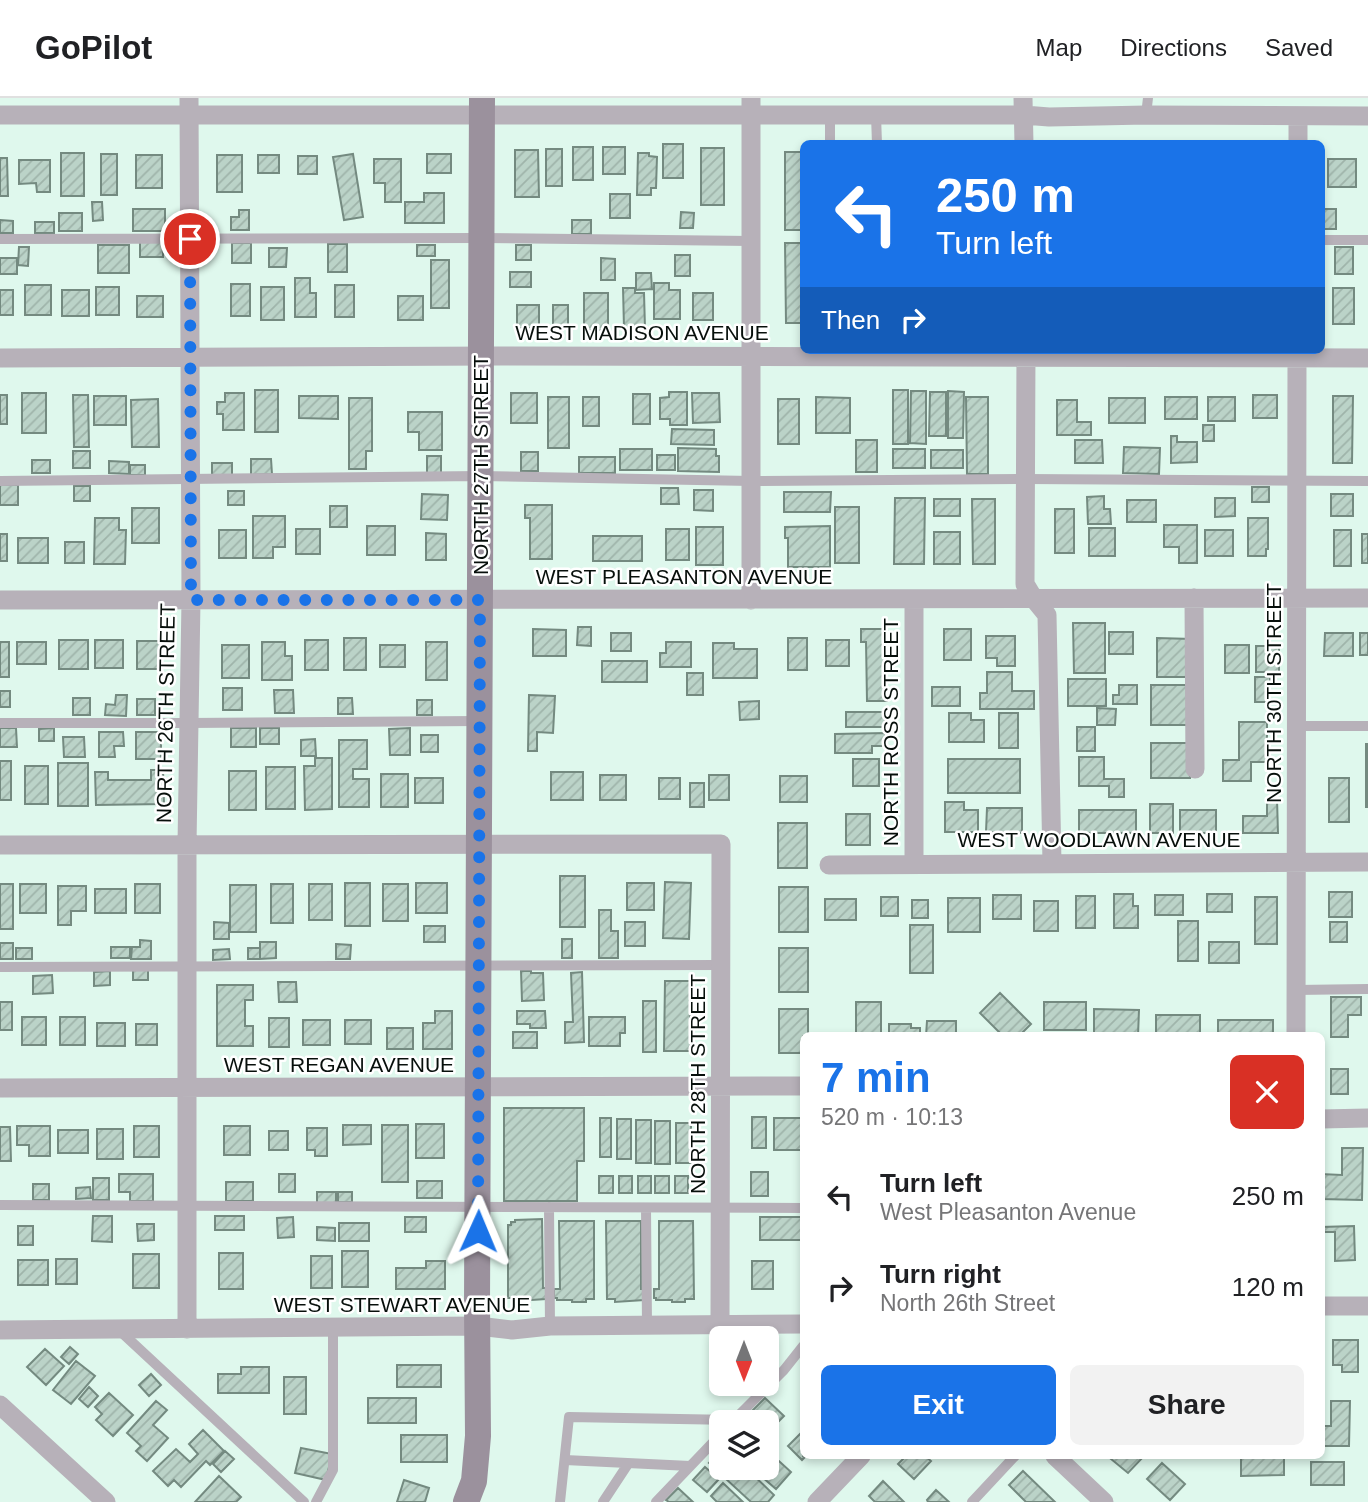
<!DOCTYPE html>
<meta charset="utf-8">
<style>
body{margin:0;font-family:Helvetica,sans-serif;background:#f2f2f2;color:#202124;height:100vh;display:flex;flex-direction:column;font-size:26px;white-space:nowrap}
*{box-sizing:border-box;margin:0}
p{font-size:23px;color:#757577}
.icon{flex:none;width:38px;height:38px;fill:none;stroke:currentColor;stroke-width:2;stroke-linecap:round;stroke-linejoin:round}
.map{position:relative;flex:1;overflow:hidden}
.drawer{position:absolute;left:800px;top:934px;width:525px;height:427px;display:flex;flex-direction:column;background:#fff;border-radius:10px;box-shadow:0 4px 10px #0003}
.drawer>*{flex:none}
.guide{position:absolute;left:800px;top:42px;width:525px;height:214px;border-radius:10px;box-shadow:0 4px 10px #0003;background:#1a73e8;color:#fff;overflow:hidden}
.needle{width:46px;rotate:180deg}
.controls{position:absolute;left:709px;top:1228px;display:grid;gap:14px}
.controls a{display:grid;place-items:center;width:70px;height:70px;border-radius:10px;background:#fff;box-shadow:0 4px 10px #0003;font-size:35px}
.pin{position:absolute;display:grid;place-items:center;width:60px;height:60px;color:#fff;margin:-30px;border:4px solid #fff;border-radius:50%;box-shadow:0 2px 7px #0007}
.me{position:absolute;width:77px;margin:-38px;rotate:1deg;stroke-linejoin:round;filter:drop-shadow(0 0 5px #0008)}
.turn{display:flex;align-items:center;gap:24px;height:147px;padding:0 21px;font-size:32px}
.turn .icon{width:91px;height:91px;stroke-width:2.5}
.turn b{display:block;font-size:49px;line-height:60px}
.then{display:flex;align-items:center;height:66px;padding:0 21px;background:#0003;gap:14px;font-size:26px}
.round{display:grid;place-items:center;flex:none;width:74px;height:74px;border-radius:10px;background:#f2f2f2}
.headline{display:flex;align-items:center;justify-content:space-between;height:119px;padding:0 21px}
h1{font-size:42px;font-weight:800;line-height:52px;color:#1a73e8}
.action{display:flex;gap:14px;margin-top:auto;padding:14px 21px}
.action a{flex:1;height:80px;border-radius:10px;background:#1a73e8;color:#fff;font-size:28px;font-weight:800;line-height:80px;text-align:center}
.action a+a{background:#f2f2f2;color:#202124}
ul{padding:0;list-style:none}
li{display:flex;align-items:center;gap:21px;height:91px;padding:0 21px}
li div{flex:1}
li b{display:block;font-size:26px}
li em{font-style:normal}
header{display:flex;align-items:center;gap:42px;box-sizing:border-box;height:98px;padding:0 35px;background:#fff;border-bottom:2px solid #e0e0e0}
header strong{font-size:33px}
nav{display:flex;gap:38px;margin-inline-start:auto;font-size:24px}
.map>svg:first-child{display:block}
</style>
<header>
<strong>GoPilot</strong>
<nav><a>Map</a><a>Directions</a><a>Saved</a></nav>
</header>
<div class="map">
<svg width="1368" height="1404" viewBox="0 0 1368 1404">
<defs>
<pattern id="building-hatch" width="6" height="6" patternUnits="userSpaceOnUse" patternTransform="scale(1.75)"><rect width="6" height="6" fill="#bbd3c8"/><path d="M-1 1l2-2M0 6l6-6M5 7l2-2" fill="none" stroke="#9fb4aa"/></pattern>
</defs>
<rect width="100%" height="100%" fill="#dff8ed"/>
<!-- building -->
<path fill="url(#building-hatch)" stroke="#748a80" stroke-width="2" d="M663,46h20v34h-20z
M573,49h20v33h-20z
M603,49h22v27h-22z
M701,50h23v57h-23z
M546,51h16v37h-16z
M515,52h23l1,47h-24z
M785,54h18v78h-18z
M61,55h23v43h-23z
M638,55h11v3l8,1 -1,31h-5v7h-14z
M101,56h16v41h-16z
M353,56l10,63 -19,3 -11,-63z
M427,56h24v19h-24z
M136,57h26v33h-26z
M217,57h25v37h-25z
M258,57h21v18h-21z
M298,58h19v18h-19z
M0,60h7l1,38h-8z
M374,61h27v43h-16v-19h-11z
M1328,61h28v28h-28z
M19,62h31v32h-13l-1,-9 -17,1z
M424,95h20v30h-39v-21h19z
M610,96h20v24h-20z
M92,104h10l1,18 -10,1z
M133,111h32v22h-32z
M1321,111h15v20h-15z
M239,112h10v20h-18v-13h8z
M681,114l13,1 -1,15h-13z
M59,115h23v18h-23z
M0,122l13,1v12h-13z
M572,122h19v14h-19z
M35,124h19v11h-19z
M140,144h23v15h-23z
M232,145h19v20h-19z
M785,145h18v80h-17z
M328,146h19v28h-19z
M98,147h31v28h-31z
M417,147h18v11h-18z
M516,147h15v15h-15z
M19,149h10l-1,19 -10,-1z
M1335,149h18v27h-18z
M269,150h18l-1,19h-17z
M675,157h15v21h-15z
M0,160h17v16h-17z
M601,160l14,1v21h-14z
M431,162h18v48h-18z
M510,174h21v15h-21z
M636,175h15l1,16 -16,1z
M295,180h15v15h6v24h-21z
M654,185h15v7h11v29h-26z
M231,186h19v32h-19z
M25,187h26v30h-26z
M335,187h19v32h-19z
M96,189h23v28h-23z
M261,189h23v33h-23z
M623,190h12v5h9l1,35h-21z
M1333,190h21v36h-21z
M0,192h13v25h-13z
M62,192h27v26h-27z
M584,195h24v37h-24z
M693,195h20v27h-20z
M137,198h26v21h-26z
M398,198h25v24h-25z
M517,207h22v23h-22z
M553,207h15v21h-15z
M255,292h23v42h-23z
M893,292h15v54h-15z
M911,293h15v53l-16,-1z
M948,293l16,1 -1,46h-15z
M669,294h18v33h-17v-6h-10v-21l9,-1z
M930,294h16v44h-17z
M22,295h24v40h-24z
M225,295h19v37h-21v-16h-6v-12h8z
M511,295h26v30h-26z
M692,295h27l1,29 -27,1z
M633,296h17v30h-17z
M0,297h7v29h-7z
M73,297h15l1,52h-15z
M1253,297h24v23h-24z
M94,298h32v29h-32z
M299,298h39v23l-39,-1z
M1333,298h20l-1,67h-19z
M548,299h21v51h-21z
M583,299h16v29h-16z
M816,299l34,1v35h-34z
M966,299h22v77h-21z
M1165,299h32v22h-32z
M1208,299h27v24h-27z
M349,300h23v53h-6v18h-17z
M1109,300h36v25h-36z
M158,301l1,48h-27l-1,-47z
M778,301h21v45h-21z
M1057,302h20v22h14v13h-34z
M408,314h34v38h-23v-18h-11z
M1203,327h11v16h-11z
M672,331l42,1v15l-43,-1z
M1171,338h6v6h20v20l-26,1z
M856,342h21v32h-21z
M1075,342h27l1,23h-28z
M1124,349l36,1 -1,26 -36,-1z
M678,350l38,1v7h3v16l-41,-1z
M620,351h32v21h-32z
M893,351h32v19h-32z
M931,352h32v18h-32z
M73,353h17v17h-17z
M521,354h17v19h-17z
M657,357h18v15h-18z
M427,358h14v17h-14z
M579,359h36v16h-36z
M251,361h20l1,15 -21,1z
M32,362h18v13h-18z
M109,363l20,1v12l-20,-1z
M212,365h20v12h-20z
M130,367h15v10h-15z
M0,387h18v20h-18z
M74,388h16v15h-16z
M1252,389h17v15h-17z
M661,390h17l1,16h-18z
M694,392h19v21l-19,-1z
M228,393h16v14h-16z
M784,394h47l-1,20h-46z
M422,396l26,1 -1,25 -26,-1z
M1331,396h22v22h-22z
M1104,398v13h6l1,15h-23l-1,-27z
M895,400h30l-1,66h-30z
M1215,400h20v18l-20,1z
M934,401h26v17h-26z
M972,401h23v65h-22z
M1127,402h29v22h-29z
M525,407h27v54h-22v-41h-5z
M330,408h17v21h-17z
M835,409h24v56h-24z
M132,410h27v35h-27z
M1055,411h19v44h-19z
M253,418h32v31h-12v11h-20z
M95,420h24v12h7l-1,34h-31z
M1248,420h20v31h-2v7h-18z
M1164,427h33v38h-18v-16h-15z
M367,428h28v29h-28z
M830,428v41h-42v-29h-3v-11z
M696,429h27v38h-27z
M1089,430h26v28h-26z
M296,431h24v25h-24z
M666,431h23v31h-23z
M219,432h27v28h-27z
M1205,432h28v26h-28z
M1334,432h17v36h-17z
M934,434h26v32h-26z
M426,435l20,1v26h-20z
M0,436h7v27h-7z
M1362,436h6v29h-6z
M593,438h49v25h-49z
M18,440h30v25h-30z
M65,444h19v21h-19z
M1073,525h32v50h-31z
M578,529h13v19l-14,-1z
M533,531l33,1v26h-33z
M861,531h25l1,72h-20l-1,-59h-5z
M944,531h27v31h-27z
M1109,534h24v22h-24z
M611,535h20v18h-20z
M1325,535h28v23h-29z
M1360,535h8v22h-8z
M986,538h29v30h-18v-8h-11z
M344,540h22v32h-22z
M788,540h19v32h-19z
M1157,540l35,1v38h-35z
M59,542h29v29h-29z
M95,542h28v28h-28z
M305,542h23v30h-23z
M826,542h23v26h-23z
M137,543h24v28h-24z
M0,544h9v35h-9z
M17,544h29v22h-29z
M262,544h23v14h7v24h-30z
M426,544h21v38h-21z
M666,544h25v25h-31v-14h6z
M713,545h21v6h23v29h-44z
M222,547h27v33h-27z
M380,547h25v22h-25z
M1225,547h24v28h-24z
M1256,548h23v26h-23z
M602,563h45v21h-45z
M987,574h25v19h22v18h-54v-16h7z
M687,575h16v22h-16z
M1255,579h15v25h-15z
M1068,581h38v27h-38z
M1119,587h18v19h-24v-9h6z
M1151,587h39v40h-39z
M932,589h28v19h-28z
M223,590h19v22h-19z
M274,592h19l1,23h-19z
M0,593h10v16h-10z
M116,597h11l-1,21 -21,-1 1,-11 9,1z
M529,597l26,1 -2,37 -16,-1v19h-9z
M73,600h17v17h-17z
M338,600h14l1,16h-15z
M137,601h18v16h-18z
M417,602h15v15h-15z
M759,603v18l-19,1 -1,-18z
M1097,610l19,1 -1,16h-18z
M846,614h39v15h-39z
M949,615h22v7h13v22h-35z
M999,615h19v35h-19z
M1239,624h28v40h-16v19h-28v-21h16z
M1077,629h18v24h-18z
M0,630h16l1,19h-17z
M54,630v13h-15v-12z
M231,630h25v19h-25z
M260,630h19v16h-19z
M410,630v27h-20l-1,-26z
M99,634h24l1,14h-10l1,11h-16z
M136,634h25v27h-25z
M885,635v13h-13v7h-37v-19z
M421,637h17v17h-17z
M63,639h21l1,20h-21z
M315,641l1,17h-15v-16z
M339,642h28v29h-14v10h16v28h-30z
M1151,645h39v35h-39z
M1366,646h2v63h-2z
M1079,659h25v22h20v18h-15v-11h-30z
M315,660h17v51l-27,1 -1,-44h11z
M853,661h26v27h-26z
M948,661h72v34h-72z
M0,663h11v39h-11z
M58,665h30v43h-30z
M25,668h23v38h-23z
M266,669h29v42h-29z
M151,672h12l1,34 -68,1 -1,-33h13v8h43z
M229,673h27v39h-27z
M551,674h32v28h-32z
M381,676h27v33h-27z
M600,677h26v25h-26z
M709,677h20v25h-20z
M780,678h27v26h-27z
M415,680h28v25h-28z
M659,680h21v21h-21z
M1329,680h20v44h-20z
M690,685h14v24h-14z
M1267,701h10l1,34h-35v-17h24z
M945,704h19v8h14v22h-33z
M1150,706h23v29h-23z
M987,710h35v25l-36,-1z
M1079,712h57v23h-57z
M1180,712h36v23h-36z
M846,716h24v31h-24z
M778,725h29v45h-29z
M560,778h25v51h-25z
M665,784l26,1 -2,56 -26,-1z
M345,785h25v43h-25z
M416,785h31v30h-31z
M627,785h27v27h-27z
M0,786h13v45h-13z
M20,786h26v29h-26z
M135,786h25v29h-25z
M271,786h22v39h-22z
M309,786h23v36h-23z
M383,786h25v37h-25z
M230,787h26v47h-26z
M58,788h28v25h-15v14h-13z
M779,789h29v45h-29z
M95,791h31v24h-31z
M1329,794h23v25h-23z
M1114,796h19v12h5v22h-24z
M1207,796h25v18h-25z
M993,797h28v24h-28z
M1155,797h28v20h-28z
M1076,798h19v32h-19z
M881,799h17v19h-17z
M1255,799h22v47h-22z
M948,800h32v34h-32z
M825,801h31v21h-31z
M912,802h16v18h-16z
M1034,803h24v30h-24z
M599,812h12v21h7v27h-19z
M1178,823h20v40h-20z
M214,824l15,1v16h-15z
M625,824h20v24h-20z
M1330,824h17v20h-17z
M910,827h23v48h-23z
M424,828h21v16h-21z
M562,841h10v19h-10z
M140,842l11,1v18h-20l1,-12h8z
M260,844h16v16l-16,1z
M1209,844h30v21h-30z
M0,845h13v16h-13z
M336,846l15,1 -1,14h-14z
M111,849h19v11h-19z
M16,850h16v11h-16z
M248,850h12v11h-12z
M779,850h29v44h-29z
M229,851l1,10 -17,1v-10z
M133,872h15v10h-15z
M110,873v14l-16,1v-14z
M521,873h10v2h12l1,27 -22,1z
M582,874l2,70 -19,1v-21h8l-2,-49z
M52,877l1,18 -20,1v-18z
M665,883h25v70h-26z
M278,884h18l1,20h-18z
M217,887h36v15h-8v26h8v20h-36z
M1000,895l31,31 -12,12h-16l-23,-23z
M1331,899h30v18h-13v22h-17z
M643,903h13v51h-13z
M0,904h12v28h-12z
M856,904h25v34h-25z
M1044,904h42v28h-42z
M779,911h29v27h-5v17h-24z
M1094,911l45,1 -1,26h-44z
M435,913h17v38h-29v-26h12z
M517,913h28l1,17h-16v-4h-13z
M1156,917h44v21h-44z
M22,919h24v28h-24z
M60,919h25v28h-25z
M589,919h36v16h-5v13h-31z
M269,920h20v29h-20z
M303,922h27v25h-27z
M345,922h26v24h-26z
M1218,922h55v16h-55z
M927,923h29v15h-30z
M97,925h28v23h-28z
M136,926h21v21h-21z
M889,926h22v4h9v8h-31z
M387,930h26v21h-26z
M513,934h24v16h-24z
M1331,971h17v25h-17z
M504,1010h80v53h-7v40h-73z
M752,1019h14v31h-14z
M600,1020h11v39h-11z
M774,1020h29v32h-29z
M617,1021h14v40h-14z
M636,1022h15v43h-15z
M655,1023h15v43h-15z
M676,1025h15v40h-15z
M416,1026h28v34h-28z
M343,1027h28v19l-28,1z
M382,1027h26v57h-26z
M17,1028h33v30h-21v-11h-12z
M134,1028h25v31h-25z
M224,1028h26v29h-26z
M0,1029h10l1,34h-11z
M307,1030h20v28h-12v-6h-8z
M97,1031h26v30h-26z
M58,1032h30v23h-30z
M269,1033h19v19h-19z
M1342,1050h21l-1,52 -41,-1v-25l21,1z
M751,1074h17v24h-17z
M119,1076h34v27h-23v-9h-11z
M279,1076h16v18h-16z
M599,1078h14v17h-14z
M619,1078h13v17h-13z
M638,1078h13v17h-13z
M655,1078h14v17h-14z
M675,1078h13v17h-13z
M93,1080h16v22h-16z
M417,1083h25v17h-25z
M226,1084h27v19h-27z
M33,1086h16v16h-16z
M90,1089l1,11 -15,1v-11z
M317,1094h19v11h-19z
M338,1094h14v10h-14z
M93,1118h19v26l-20,-1z
M215,1118h29v14h-29z
M293,1119l1,20 -16,1 -1,-20z
M405,1119h21v15h-21z
M760,1119h43v23h-43z
M542,1121l1,69h5l-2,11 -30,2v-3h-8v-73h3v-3h4v-2z
M559,1123h35v78h-8v3h-14v-2h-15v-2h-3v-9h6z
M606,1123h35v68h5l-2,11 -29,2v-3h-8z
M659,1123h34l1,78h-9v3h-13v-2h-16v-2h-2v-9h5z
M339,1125h30v18h-30z
M137,1126h17v16l-16,1z
M18,1128h15v19h-15z
M1354,1128l1,34 -20,1v-29h-14v-5z
M317,1129l18,1v13l-18,-1z
M342,1153h26v36h-26z
M219,1155h24v36h-24z
M133,1156h26v34h-26z
M311,1158h21v32h-21z
M56,1161h21v25h-21z
M18,1162h30v25h-30z
M426,1163h19v28h-49v-21h30z
M752,1163h21v28h-21z
M1333,1242h25v32h-16v-7h-9z
M70,1249l8,7 -9,10 -8,-7z
M45,1251l19,17 -18,19 -19,-18z
M76,1263l19,15 -24,28 -18,-14z
M397,1267h44v22h-44z
M241,1269h28v26h-51v-19h23z
M151,1276l10,11 -12,11 -10,-11z
M284,1279h22v37h-22z
M89,1289l9,9 -10,11 -9,-8z
M109,1295l24,22 -20,21 -17,-16 6,-6 -7,-7z
M368,1300h48v25h-48z
M765,1300l19,18 -15,15 -3,-3v-5h-5l-10,-11z
M156,1303l11,9 -14,15 15,13 -21,23 -11,-10 5,-5 -14,-13z
M1331,1303h19l-1,45h-28v-20h10z
M203,1332l21,21 -14,14 -4,-4 -25,26 -7,-7 -6,6 -15,-15 23,-22 14,13 8,-8 -9,-10z
M803,1333v25h3l-4,4 -14,-14z
M401,1337h46v27h-46z
M301,1350l31,6 -6,26 -31,-7z
M721,1352v18h9l-6,7 -15,-12z
M225,1353l9,8 -13,13 -8,-8z
M769,1354l22,20 -15,17 -23,-20 13,-1v-14z
M906,1358h19l6,5 -17,18 -16,-15z
M1114,1358h30l-16,17 -17,-14z
M1241,1358h43v19l-43,1z
M1311,1364h33v23h-33z
M1162,1365l23,21 -15,16 -23,-21z
M705,1369l14,12 -12,13 -14,-12z
M736,1370h10l28,27 -6,7h-17l-25,-23z
M1023,1373l32,31h-29l-17,-17z
M219,1378l22,21 -5,5h-41z
M404,1382l25,8 -4,14h-28z
M883,1383l21,21h-29l-6,-6z
M723,1385l20,19h-26l-6,-6z
M678,1390l15,14h-24l-3,-2z
M936,1392l13,12h-21l-1,-2z"/>
<g fill="none" stroke-linecap="round" stroke-linejoin="round">
<!-- lane -->
<path stroke="#b7b1b9" stroke-width="10" d="M830,17v29
M876,17l1,29
M1146,17l2,-17
M0,141l481,-1 270,3
M1321,142h47
M0,383l481,-5 270,5 274,-2 343,2
M0,625h189l290,-2
M1296,628h72
M0,869l721,-2
M1296,892l72,-1
M0,1107l803,3
M549,1109l1,119
M646,1110l1,117
M120,1233l184,171
M732,1324l52,-52 19,-24
M565,1362l125,6
M316,1404l17,-32v-143
M560,1404l9,-85 165,3
M603,1404l25,-38
M656,1404l65,-68
M972,1404l43,-46"/>
<!-- street -->
<path stroke="#b7b1b9" stroke-width="19" d="M1023,0l1,46
M0,17h1024l25,2 97,-2 222,1
M1298,46v-28
M1026,252l-1,234 9,15 13,16 5,248
M0,260l500,-2 868,2
M1194,500l1,171
M914,501v265
M0,502l1368,-2
M751,502v-502
M0,747l721,-1 -1,481
M829,767l539,-3
M1296,938l1,-686
M0,990l803,-2
M1321,1021l47,-1
M1321,1208h47
M187,1231v-485l4,-244 -2,-502
M0,1232l478,-4 34,4 38,-4 253,-2
M0,1307l106,97
M1055,1358l49,46
M817,1404l44,-46"/>
<!-- secondary -->
<path stroke="#9b919d" stroke-width="26" d="M466,1404l8,-21 4,-45 -1,-132 5,-1206"/>
</g>
<g fill="none" stroke-linecap="round" stroke-linejoin="round">
<!-- route -->
<path stroke="#1a73e8" stroke-width="12" stroke-dasharray="0 21.6" d="M190,141l1,361h289l-2,631"/>
</g>
<g text-anchor="middle" stroke-width="5" stroke-linejoin="round" paint-order="stroke">
<!-- street labels -->
<g font-size="21" fill="#070f0b" stroke="#fff">
<text x="642" y="242">WEST MADISON AVENUE</text>
<text transform="translate(481 367) rotate(-90)" y="7">NORTH 27TH STREET</text>
<text x="684" y="486">WEST PLEASANTON AVENUE</text>
<text transform="translate(1274 595) rotate(-90)" y="7">NORTH 30TH STREET</text>
<text transform="translate(166 615) rotate(-89)" y="7">NORTH 26TH STREET</text>
<text transform="translate(891 634) rotate(-90)" y="7">NORTH ROSS STREET</text>
<text x="1099" y="749">WEST WOODLAWN AVENUE</text>
<text x="339" y="974">WEST REGAN AVENUE</text>
<text transform="translate(698 986) rotate(-90)" y="7">NORTH 28TH STREET</text>
<text x="402" y="1214">WEST STEWART AVENUE</text>
</g>
</g>
</svg>
<div class="controls">
<a><svg class="needle" viewBox="-14 -14 28 28"><path d="M0-13l5 13h-10z" fill="#e53935"/><path d="M0 13l5-13h-10z" fill="#757577"/></svg></a>
<a><svg class="icon" aria-label="layers" viewBox="0 0 24 24"><path d="M12 4l9 5-9 5-9-5zM3 14l9 5 9-5"/></svg></a>
</div>
<div class="pin" style="left:190px;top:141px;background:#d93025"><svg class="icon" aria-label="arrive" viewBox="0 0 24 24"><path d="M6 21V4h12l-3 4 3 4H6"/></svg></div>
<svg class="me" style="left:478px;top:1133px" viewBox="-20 -20 40 40"><path d="M0-17L14 15 0 8-14 15z" fill="#1a73e8" stroke="#fff" stroke-width="4"/></svg>
<div class="guide">
<div class="turn"><svg class="icon" aria-label="left" viewBox="0 0 24 24"><path d="M17 20v-9H6M10 6l-5 5 5 5"/></svg><div><b>250 m</b>Turn left</div></div>
<div class="then">Then<svg class="icon" aria-label="right" viewBox="0 0 24 24"><path d="M7 20v-9h11M14 6l5 5-5 5"/></svg></div>
</div>
<section class="drawer">
<div class="headline"><div><h1>7 min</h1><p>520 m · 10:13</p></div><a class="round" style="background:#d93025;color:#fff"><svg class="icon" aria-label="close" viewBox="0 0 24 24"><path d="M6 6l12 12M18 6L6 18"/></svg></a></div>
<ul>
<li><svg class="icon" aria-label="left" viewBox="0 0 24 24"><path d="M17 20v-9H6M10 6l-5 5 5 5"/></svg><div><b>Turn left</b><p>West Pleasanton Avenue</p></div><em>250 m</em></li>
<li><svg class="icon" aria-label="right" viewBox="0 0 24 24"><path d="M7 20v-9h11M14 6l5 5-5 5"/></svg><div><b>Turn right</b><p>North 26th Street</p></div><em>120 m</em></li>
</ul>
<div class="action"><a>Exit</a><a>Share</a></div>
</section>
</div>
